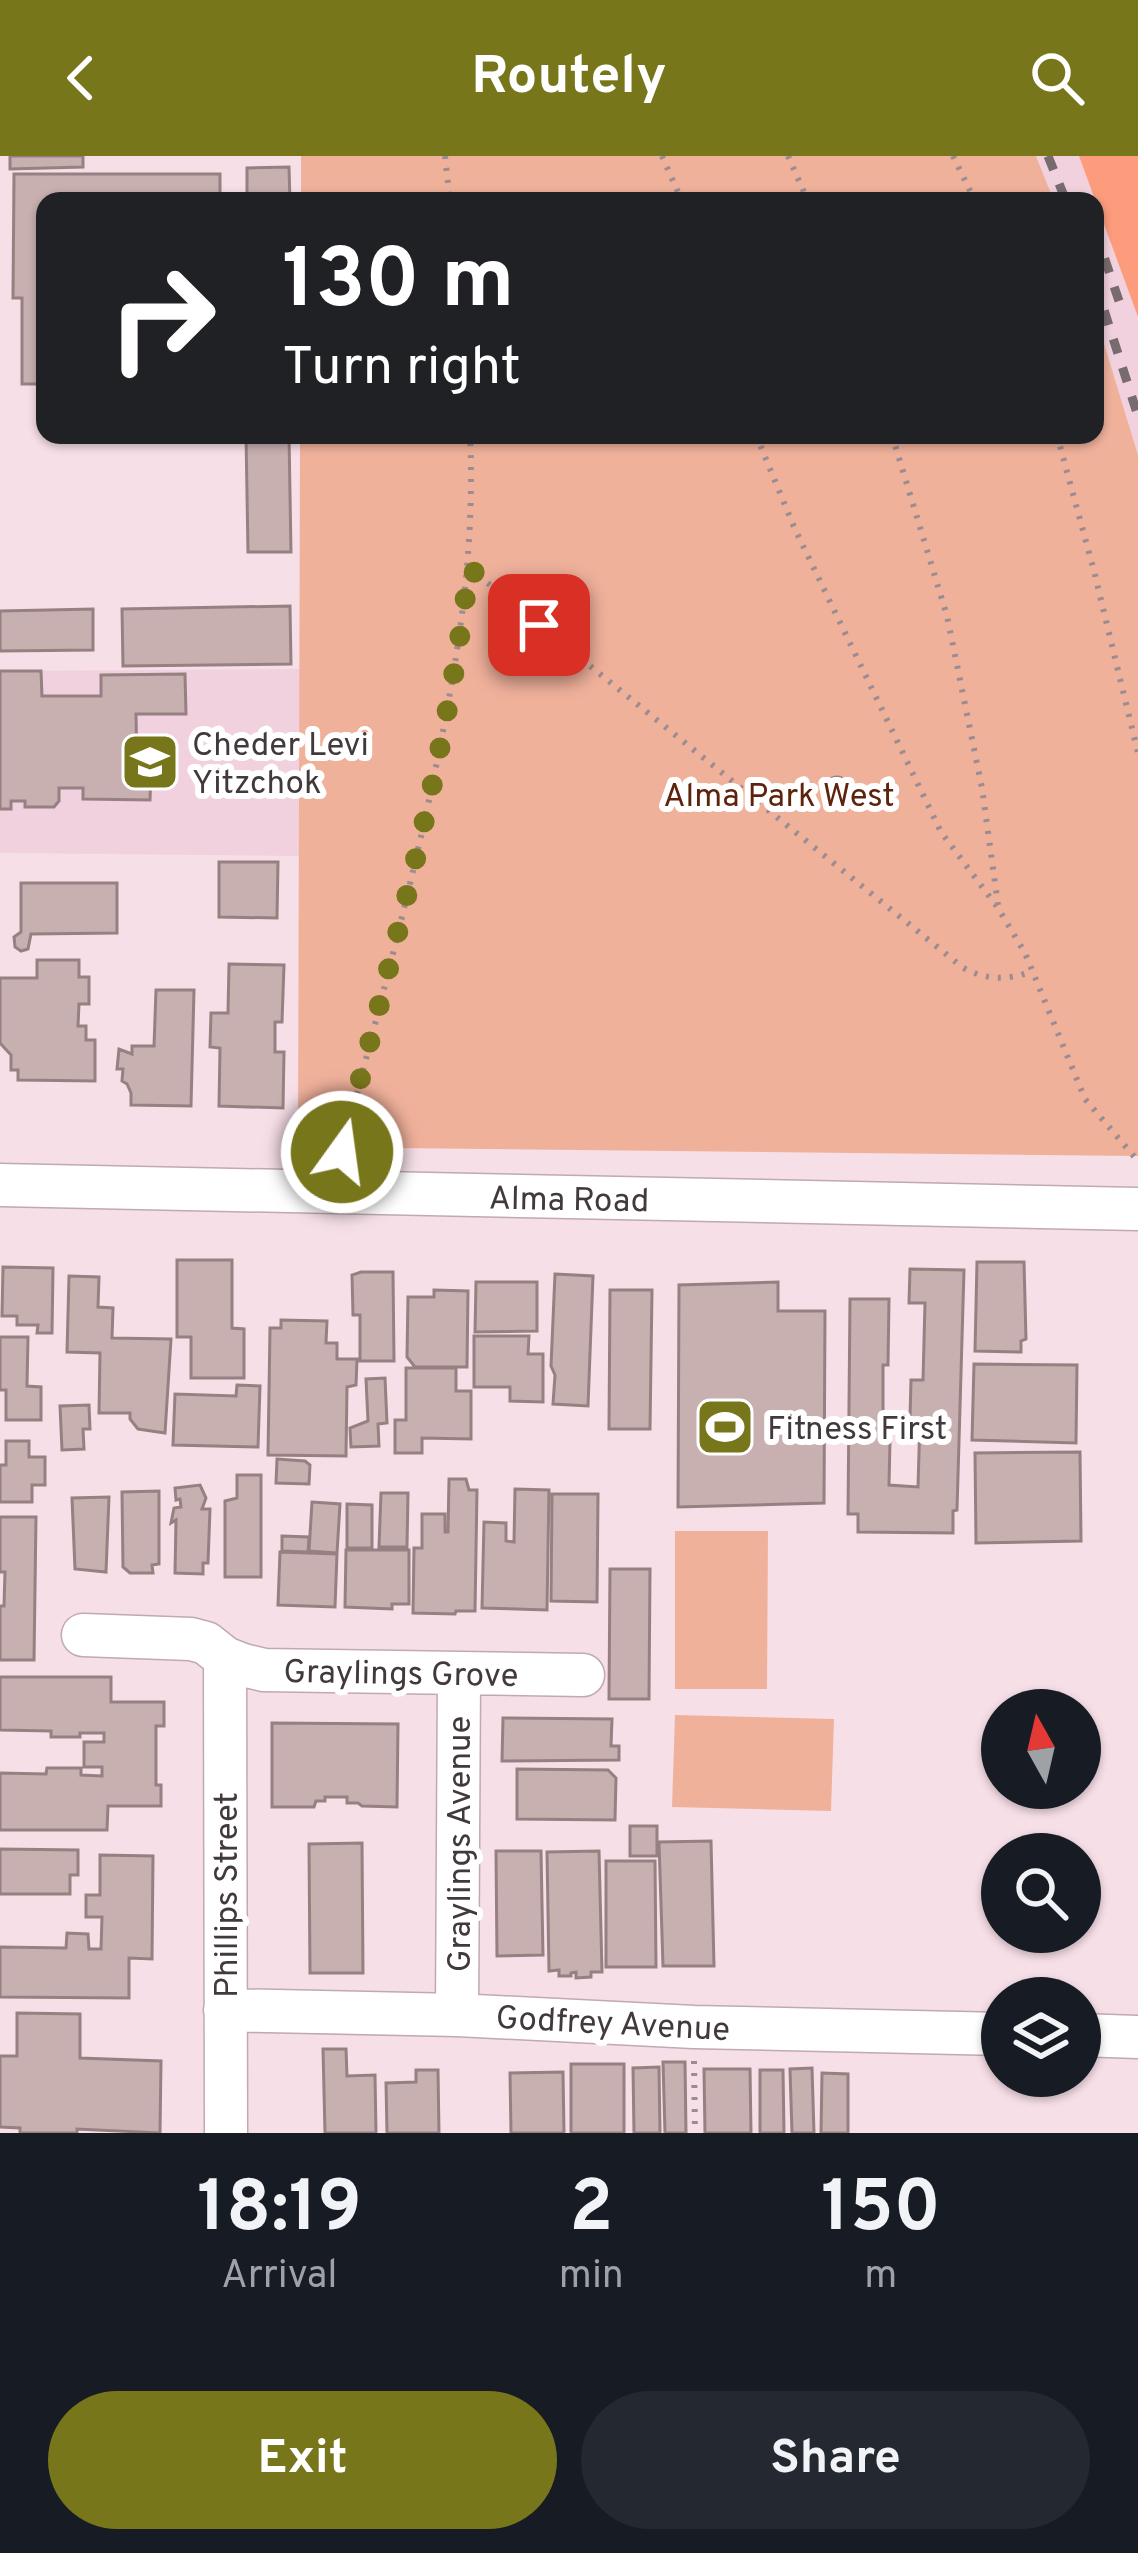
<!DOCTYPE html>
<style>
body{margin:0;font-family:Overpass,sans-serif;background:#242831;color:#f1f3f6;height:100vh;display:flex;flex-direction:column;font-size:45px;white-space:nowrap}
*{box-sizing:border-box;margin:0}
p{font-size:39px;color:#9ea1a6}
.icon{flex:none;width:66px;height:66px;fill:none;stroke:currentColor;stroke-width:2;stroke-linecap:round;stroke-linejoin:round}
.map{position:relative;height:1977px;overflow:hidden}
.drawer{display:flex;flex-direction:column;background:#171b24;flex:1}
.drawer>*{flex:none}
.hud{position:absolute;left:36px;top:36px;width:1068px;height:252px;border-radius:24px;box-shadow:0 3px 9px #0004;background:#202124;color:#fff;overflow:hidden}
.needle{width:78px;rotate:352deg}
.fabs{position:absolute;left:981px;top:1533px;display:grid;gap:24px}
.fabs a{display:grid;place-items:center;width:120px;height:120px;border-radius:50%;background:#171b24;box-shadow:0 3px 9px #0004;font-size:60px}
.pin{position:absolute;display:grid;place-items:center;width:102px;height:102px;color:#fff;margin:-51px;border-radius:24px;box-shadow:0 6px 18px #0006}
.me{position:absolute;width:132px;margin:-66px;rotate:14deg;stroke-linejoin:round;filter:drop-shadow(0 0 9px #0008)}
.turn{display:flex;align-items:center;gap:42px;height:252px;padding:0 48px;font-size:54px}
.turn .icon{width:156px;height:156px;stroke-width:2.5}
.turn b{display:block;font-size:84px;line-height:102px}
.eta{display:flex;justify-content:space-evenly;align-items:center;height:204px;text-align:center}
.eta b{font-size:72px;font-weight:700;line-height:84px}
.cta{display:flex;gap:24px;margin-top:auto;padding:24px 48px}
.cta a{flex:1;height:138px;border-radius:72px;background:#78761b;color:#fff;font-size:48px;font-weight:700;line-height:138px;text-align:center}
.cta a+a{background:#242831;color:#f1f3f6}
header{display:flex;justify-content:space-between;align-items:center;height:156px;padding:0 48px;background:#78761b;color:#fff;font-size:54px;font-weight:700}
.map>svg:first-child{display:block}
</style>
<header><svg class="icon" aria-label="back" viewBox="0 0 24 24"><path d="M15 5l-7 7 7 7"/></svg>Routely<svg class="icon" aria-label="search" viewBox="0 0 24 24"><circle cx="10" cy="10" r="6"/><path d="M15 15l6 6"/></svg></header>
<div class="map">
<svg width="1138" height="1977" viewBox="0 0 1138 1977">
<rect width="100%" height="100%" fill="#f7dfe7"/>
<!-- built -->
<path fill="#f1d1dd" d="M1036,0h43l59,161v138l-43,-141v-113h-41z
M300,513l-1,187 -299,-3v-182z"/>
<!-- green -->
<path fill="#f0b19b" d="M301,0h735l18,45h-753z
M1095,158l43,141v701l-840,-9 2,-712h795z
M675,1375h93l-1,158h-92z
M675,1559l159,4 -3,92 -159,-4z"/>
<!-- forest -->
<path fill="#fc9c7c" d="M1079,0h59v161z"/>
<!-- building -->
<path fill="#c8afb0" stroke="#978081" stroke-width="3" d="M10,0h73v11l-73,2z
M289,11l1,34h-43v-33z
M14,18h206v27h-175v183h-23v-86h-9z
M246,279h43l2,117h-43z
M290,450l1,58 -168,2 -1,-57z
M93,453v41l-93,1v-40z
M0,515h41l1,25h59v-21l84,-1 1,40h-50l1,56 14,4 -1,26 -67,-1v-11h-24v13l-5,6h-29v-6h-14v8h-11z
M827 631a10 10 0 1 1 20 0a10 10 0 1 1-20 0Z
M219,706h59l-1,56 -58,-1z
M21,727h96v50l-86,1 -3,15 -7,2 -6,-4 -1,-10 7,-5z
M37,804h42v17h10v27h-10l-1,22h8v14h9v41l-77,-1v-10h-7v-15l-11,-12v-65h37z
M229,808l55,1 -2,57h-7v30h9l-1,56 -64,-2 1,-58 -10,-1 1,-34h17z
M156,834h38l-3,116 -60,-1v-12l-4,-9 -5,-3 1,-12h-6l2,-20 13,5v-8h22z
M177,1104h55v68l12,1v49h-53v-41h-14z
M977,1106h47l2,77 -5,2v11l-46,-1z
M3,1111l50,1 -1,65h-15l1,-8h-21v-9h-15z
M910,1113l54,1 -7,240 -4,1v22l-95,-1v-18h-10l2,-215h39l-1,66h-5v70l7,6 -1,44 29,2 2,-69h-10l1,-38h12l2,-77h-16z
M361,1116h32l1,89h-34v-46h-7l-1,-40z
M555,1118l38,2 -5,130 -35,-2 2,-29 -4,-9z
M69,1120l30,1 -1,30 15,1 -1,30 59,1 -6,94 -27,-4 -8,-10v-6h-31l1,-60 -33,-1z
M476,1126h61v49l-62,1z
M778,1126v29h47l-1,192 -146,4 1,-222z
M434,1134l34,1 -1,76h-52l-8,-10 1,-60h26z
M610,1134h42l-2,139h-41z
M281,1164l46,1 -1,22h11v16h20l-1,26 -9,2 -1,69 -78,-1 2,-127h11z
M474,1180h55l-1,18h15v48l-33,-1v-14h-36z
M0,1181h28l-1,49 14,1v33h-35v-30h-6z
M974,1208l103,1 -1,78 -104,-3z
M406,1212h50v23h15v48l-49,-1v15h-27v-33h11z
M385,1222l2,45 -9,1 1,22 -28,1 -1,-19 18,-7 -2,-42z
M237,1229l23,1 -2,61 -85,-2 2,-51 61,2z
M89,1249l1,24h-7l1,20 -22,1 -2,-44z
M6,1285h23v16h16v28h-13v17h-32v-37h6z
M1080,1296l1,89 -105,2 -1,-90z
M277,1303l28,2 5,4 -1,19 -33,-1z
M237,1319h24v102h-36v-76l12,-3z
M449,1323h17l3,11h8l-2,121h-19l-1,3 -42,-1 1,-65h8v-34h23v18h3z
M200,1329l6,13 -4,11h8l-2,54h-5v11l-28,-1 1,-53 -5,3 3,-15 7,-1 -1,-8 -4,1 -1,-12z
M515,1333l34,1 -2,120 -65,-2 2,-86 22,1v18l8,1z
M159,1335v73l-7,1 1,8h-23l-7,-6 -1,-75z
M381,1337h27l-1,54h-28z
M552,1338h46l-1,108 -46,-1z
M109,1341l-3,75 -31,-3 -3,-71z
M312,1346l28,2 -3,49 -28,-2z
M347,1348l25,1v43h-25z
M0,1361h36l-2,143h-34v-54h4l1,-34h-5z
M282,1380l27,1 -1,15 -26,-1z
M346,1394h63v54h-17v5l-47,-2z
M280,1396l57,2 -2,53 -57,-2z
M610,1413h40l-1,130h-40z
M0,1521h111v25h53v24h-8v59h5v21h-53l-1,24h-107v-57l46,1 1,-6h34v7l21,1v-9h-18v-25h20v-9h-24v4h-29v-6l-51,-1z
M503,1562l109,1 -1,27h8v14l-117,1z
M272,1567l126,1 -1,83 -35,-1 -4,-3h-11v-6h-22v4h-9l-2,6h-42z
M517,1613l91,1 8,8 -1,42 -98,-1z
M630,1670h27v30h-27z
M711,1685l3,125h-51l-4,-124z
M362,1687l1,130h-53l-1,-129z
M0,1693l78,1v25h-8v19h-70z
M496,1695h45l2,104 -46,1z
M599,1695l3,121h-11v5l-15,1v-6l-5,1v3h-12v-6l-10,1 -2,-119z
M100,1699l53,1 -1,103 -23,-1v40l-129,-1v-50l66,1 1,-15 21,1 1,15h12l1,-32h-16v-22h14z
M606,1705h49l1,106h-50z
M17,1857l63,1v44l81,3 -1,72 -83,-4v4h-57v-5l-20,-1v-71h17z
M323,1893h23l1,27 28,-1 1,58h-51z
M663,1906h22l1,71h-21z
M571,1908h53v69h-53z
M659,1911l1,66h-26l-1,-65z
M812,1912l2,65h-22l-2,-64z
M704,1913h46l1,64h-46z
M416,1914h22l1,63h-52l-1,-50 30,-1z
M760,1914h23l1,63h-24z
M563,1916l1,61h-53l-1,-60z
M822,1917l26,1v59h-27z"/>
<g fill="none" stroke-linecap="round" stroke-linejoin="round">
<defs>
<path id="minor" d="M0,1029l1138,24
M83,1479l108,4 15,4 19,15 18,7 21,5 319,5
M225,1502l1,475
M225,1854l232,5 237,12 308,7
M457,1859l2,-341
M1080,1879l58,2"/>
</defs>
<!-- minor casing -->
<use href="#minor" stroke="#c0a9b1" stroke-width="45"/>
<!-- path -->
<path stroke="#9c8c91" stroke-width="6" stroke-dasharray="3 9" stroke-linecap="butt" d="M445,0l5,45
M662,0l20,45
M788,0l20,45
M953,0l22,45
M756,279l38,92 147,305 57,76 27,45 60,146 53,62
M892,279l55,181 35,172 16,117
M1057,279l37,136 44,182
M469,412l493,399c22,13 46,14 70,4
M342,996c34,-133 70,-265 97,-400 21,-107 36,-207 31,-317
M694,1905l1,72"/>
<!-- minor -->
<use href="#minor" stroke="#fff" stroke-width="42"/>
<!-- rail -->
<path stroke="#786b6f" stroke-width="9" stroke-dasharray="15 15" stroke-linecap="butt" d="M1048,0l18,45
M1095,74l25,74
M1095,126l43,134"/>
</g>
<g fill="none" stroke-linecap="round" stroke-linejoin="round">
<!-- route -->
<path stroke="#78761b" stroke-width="21" stroke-dasharray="0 37.8" d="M342,996c48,-194 104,-385 127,-584l70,57"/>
</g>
<!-- icons -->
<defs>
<symbol id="school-square" viewBox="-11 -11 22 22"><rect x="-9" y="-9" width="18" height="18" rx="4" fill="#78761b" stroke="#fff"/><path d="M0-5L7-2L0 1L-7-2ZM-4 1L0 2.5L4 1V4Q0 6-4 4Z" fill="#fff"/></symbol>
<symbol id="stadium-square" viewBox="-11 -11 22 22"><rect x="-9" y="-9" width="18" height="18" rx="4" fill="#78761b" stroke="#fff"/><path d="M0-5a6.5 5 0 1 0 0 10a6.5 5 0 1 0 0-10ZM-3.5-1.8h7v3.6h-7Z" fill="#fff"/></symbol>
</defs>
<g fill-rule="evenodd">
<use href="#school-square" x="117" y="573" width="66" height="66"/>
<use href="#stadium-square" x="692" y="1238" width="66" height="66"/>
</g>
<g text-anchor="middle" stroke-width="12" stroke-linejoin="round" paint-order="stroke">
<!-- poi labels -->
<g font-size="33" fill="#42393c" stroke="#fff" text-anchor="start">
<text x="192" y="599">Cheder Levi<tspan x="192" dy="38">Yitzchok</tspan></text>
<text x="767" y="1283">Fitness First</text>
</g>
<!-- park labels -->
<g font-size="33" fill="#5d230d" stroke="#fff">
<text x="779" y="650">Alma Park West</text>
</g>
<!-- street labels -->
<g font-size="33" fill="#42393c" stroke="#fff">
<text transform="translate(569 1042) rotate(1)" y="12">Alma Road</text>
<text transform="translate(401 1516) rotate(1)" y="12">Graylings Grove</text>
<text transform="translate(458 1688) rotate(-90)" y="12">Graylings Avenue</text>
<text transform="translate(225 1739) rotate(-90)" y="12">Phillips Street</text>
<text transform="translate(613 1866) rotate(3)" y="12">Godfrey Avenue</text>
</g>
</g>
</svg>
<div class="fabs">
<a><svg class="needle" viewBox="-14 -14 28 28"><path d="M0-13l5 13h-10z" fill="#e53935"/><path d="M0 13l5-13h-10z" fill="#9ea1a6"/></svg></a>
<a><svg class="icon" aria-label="search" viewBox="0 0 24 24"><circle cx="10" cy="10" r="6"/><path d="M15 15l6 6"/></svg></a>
<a><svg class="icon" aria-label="layers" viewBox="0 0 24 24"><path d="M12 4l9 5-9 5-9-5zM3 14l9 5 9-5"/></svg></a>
</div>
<div class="pin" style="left:539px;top:469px;background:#d93025"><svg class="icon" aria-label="arrive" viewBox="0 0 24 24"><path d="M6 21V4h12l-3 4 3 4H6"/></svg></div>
<svg class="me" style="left:342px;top:996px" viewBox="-20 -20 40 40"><circle r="17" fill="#78761b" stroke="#fff" stroke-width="3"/><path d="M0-11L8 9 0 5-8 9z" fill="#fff"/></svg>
<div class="hud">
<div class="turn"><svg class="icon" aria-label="right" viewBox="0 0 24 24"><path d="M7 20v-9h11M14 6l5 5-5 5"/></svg><div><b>130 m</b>Turn right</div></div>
</div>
</div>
<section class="drawer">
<div class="eta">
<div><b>18:19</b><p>Arrival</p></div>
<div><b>2</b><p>min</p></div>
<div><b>150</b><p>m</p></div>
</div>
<div class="cta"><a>Exit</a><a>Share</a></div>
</section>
